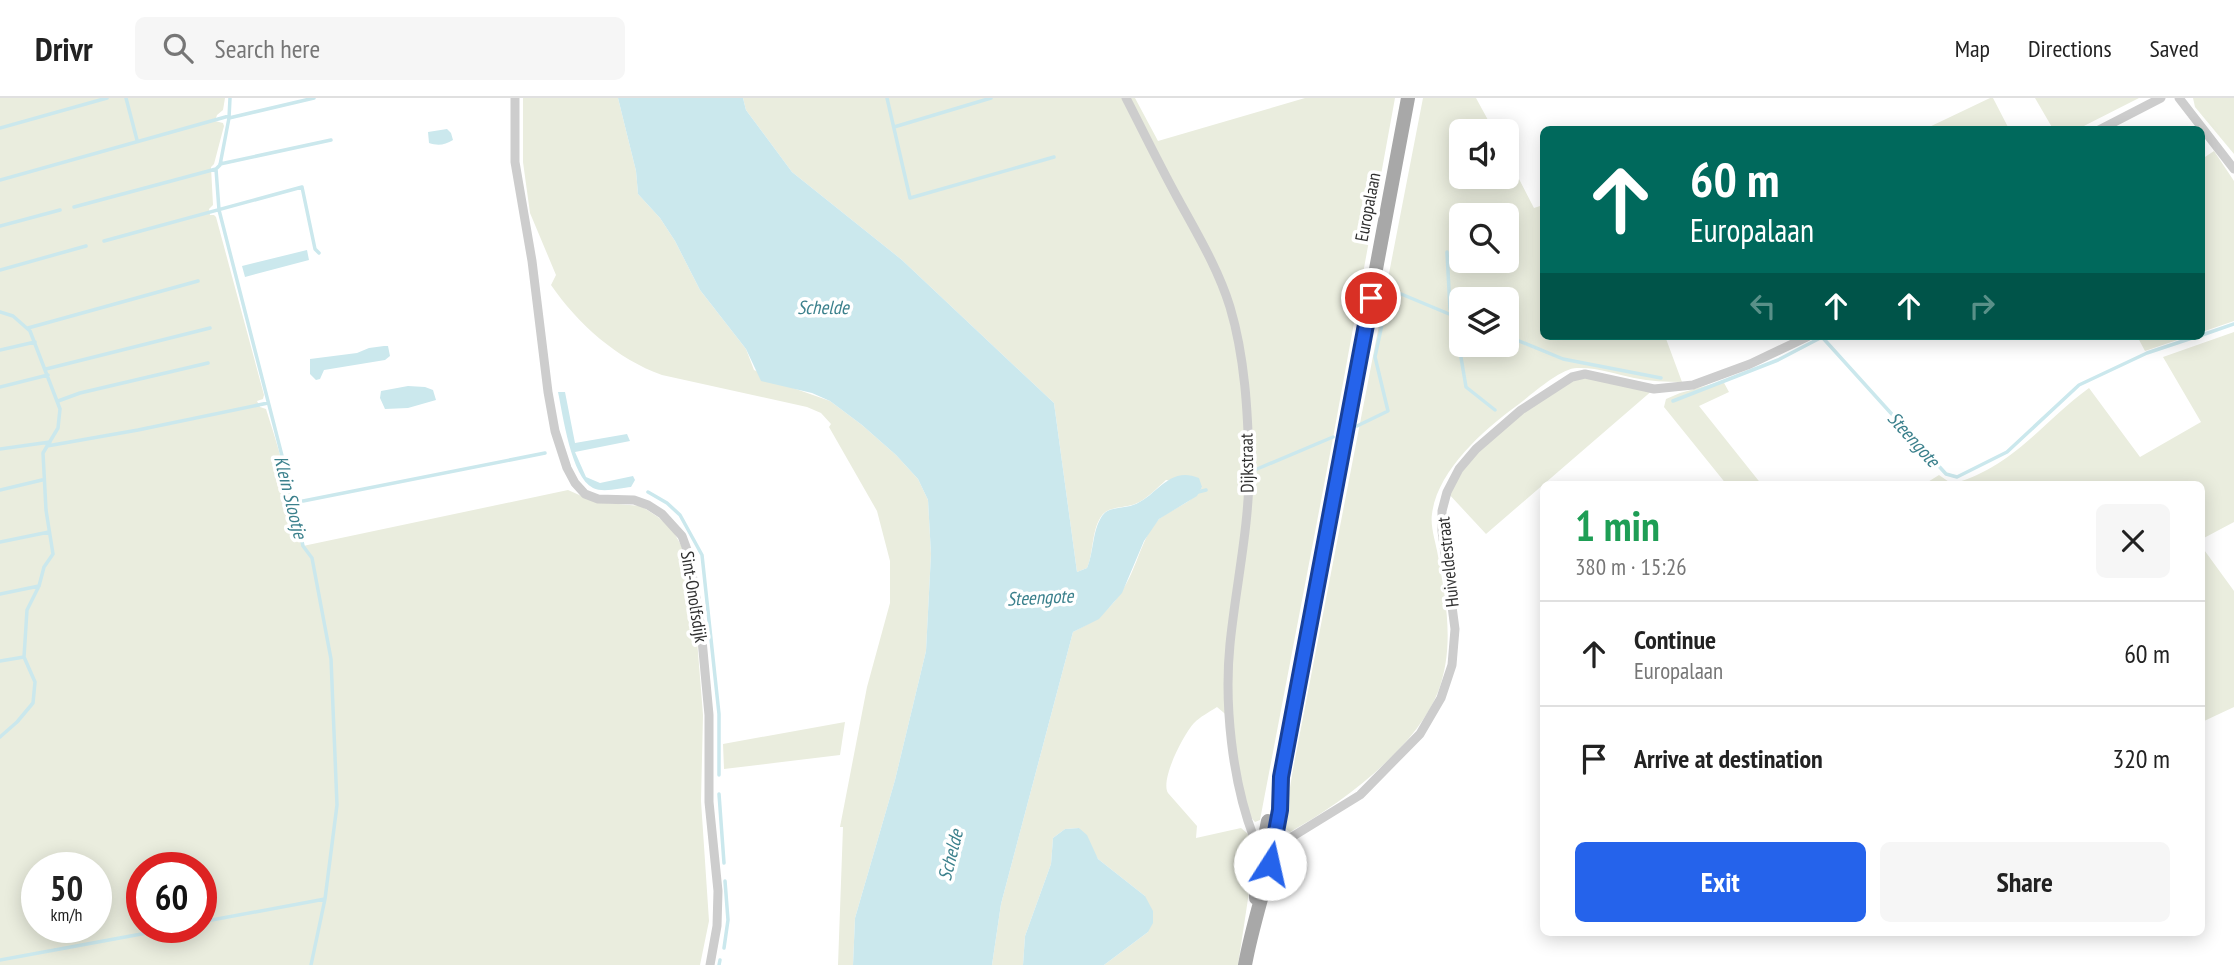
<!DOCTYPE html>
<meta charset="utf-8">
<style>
body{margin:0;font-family:"PT Sans Narrow",sans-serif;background:#f6f6f6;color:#222;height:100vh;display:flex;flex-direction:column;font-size:26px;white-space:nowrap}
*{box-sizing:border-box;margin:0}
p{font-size:23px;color:#767676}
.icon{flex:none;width:38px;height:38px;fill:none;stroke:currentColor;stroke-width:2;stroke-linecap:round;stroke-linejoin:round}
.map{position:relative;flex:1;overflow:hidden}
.side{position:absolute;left:1540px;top:383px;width:665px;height:455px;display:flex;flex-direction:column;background:#fff;border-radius:10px;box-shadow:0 4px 18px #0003}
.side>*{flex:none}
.top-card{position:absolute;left:1540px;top:28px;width:665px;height:214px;border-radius:10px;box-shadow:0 4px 18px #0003;background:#00695c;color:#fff;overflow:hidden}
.tools{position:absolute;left:1449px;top:21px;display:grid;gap:14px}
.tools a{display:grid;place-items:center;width:70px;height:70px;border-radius:10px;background:#fff;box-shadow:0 4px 18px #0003;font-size:35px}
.speed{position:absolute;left:21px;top:754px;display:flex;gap:14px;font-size:35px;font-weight:700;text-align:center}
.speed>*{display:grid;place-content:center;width:91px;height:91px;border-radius:50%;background:#fff;box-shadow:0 4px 18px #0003;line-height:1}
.speed small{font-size:18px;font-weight:400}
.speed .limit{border:10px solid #d22;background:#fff;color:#111}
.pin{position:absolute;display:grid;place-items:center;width:60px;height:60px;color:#fff;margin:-30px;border:4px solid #fff;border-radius:50%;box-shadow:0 2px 7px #0007}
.me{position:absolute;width:77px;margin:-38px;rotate:10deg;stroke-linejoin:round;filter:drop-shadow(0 0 5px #0008)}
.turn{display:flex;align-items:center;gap:24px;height:147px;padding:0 35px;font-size:32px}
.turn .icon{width:91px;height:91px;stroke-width:2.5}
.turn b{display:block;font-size:49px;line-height:60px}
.lanes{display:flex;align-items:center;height:66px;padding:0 35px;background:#0003;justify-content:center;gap:35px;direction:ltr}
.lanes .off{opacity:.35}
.round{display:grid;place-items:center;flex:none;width:74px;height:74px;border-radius:10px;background:#f6f6f6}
.overview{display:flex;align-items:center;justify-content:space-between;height:119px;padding:0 35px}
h1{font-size:42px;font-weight:800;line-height:52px;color:#1e9e55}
.cta{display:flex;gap:14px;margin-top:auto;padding:14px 35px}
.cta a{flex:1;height:80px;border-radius:10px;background:#2563eb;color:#fff;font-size:28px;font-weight:800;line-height:80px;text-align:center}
.cta a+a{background:#f6f6f6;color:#222}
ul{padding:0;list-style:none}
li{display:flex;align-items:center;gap:21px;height:105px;padding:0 35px;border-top:2px solid #e0e0e0}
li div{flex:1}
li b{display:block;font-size:26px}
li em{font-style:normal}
header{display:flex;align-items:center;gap:42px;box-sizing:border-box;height:98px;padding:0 35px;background:#fff;border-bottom:2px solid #e0e0e0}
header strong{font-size:33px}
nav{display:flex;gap:38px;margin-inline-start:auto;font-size:24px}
.search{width:490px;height:63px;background:#f6f6f6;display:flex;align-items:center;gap:18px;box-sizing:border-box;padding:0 24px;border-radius:10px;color:#767676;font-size:26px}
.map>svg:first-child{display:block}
</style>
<header>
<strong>Drivr</strong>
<div class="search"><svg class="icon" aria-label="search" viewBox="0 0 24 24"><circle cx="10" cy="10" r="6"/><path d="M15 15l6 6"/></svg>Search here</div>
<nav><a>Map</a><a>Directions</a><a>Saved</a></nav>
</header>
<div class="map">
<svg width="2234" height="867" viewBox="0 0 2234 867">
<rect width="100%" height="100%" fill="#fff"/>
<!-- green -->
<path fill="#eaedde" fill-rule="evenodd" d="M0,0h225l-2,12 -6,5 -2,6 8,2 1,3 -10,38 -3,3 2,38 -4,4 1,6h4l2,2 48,178 -1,4 -6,2 3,6 6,2c15,46 27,91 37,137l265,-56 27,12 46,4 17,11 14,12 10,18 14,80 7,88 -2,86 8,120 -9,44h-700zM37,770h59v60h-59zM142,770h59v60h-59z
M523,0h95l18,73 2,23 22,24 15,23 25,49 46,59 8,21 39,18 37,13 32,24 34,30 22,24 10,21 3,54 -5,97 -31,129 -40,138 -2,47h-15l5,-138h-3l27,-140 23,-84v-42l-13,-50 -48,-84 2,-3 -10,-11 -14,-6 -145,-32c-45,-16 -84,-51 -111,-90l5,-10 -26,-62 -7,-51z
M743,0h392l23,43 147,-43h90l-62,340 -73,382 -5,2 -8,-9 -17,-95 -13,-11c-8,5 -17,10 -23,16 -11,12 -34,57 -26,70l29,33 -1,12 45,-10 7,6 6,25 -16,106h-134l44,-33 -3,-36 -47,-37 -19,-31 -14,1 -12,9 -2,26 -26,72 -2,29h-31l9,-61 72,-272c32,-16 47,-31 61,-65 7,-16 12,-35 25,-48 15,-12 33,-15 43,-32l-36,-7c-10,9 -19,19 -31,24 -10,4 -24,2 -32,10 -12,14 -9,39 -16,54l-10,4 -23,-169 -152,-143 -110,-88 -46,-62z
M1423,0h53l18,33h-33v46h46v-21l27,52 9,-3 1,131h121l17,46c-16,0 -32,-1 -48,-4 -18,-4 -38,-11 -57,-10 -17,0 -48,29 -62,39 -33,24 -78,65 -83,107 -2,13 4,29 6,42 8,45 17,91 0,136 -22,56 -97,112 -148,140l-4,-3 -1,-11 8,-49zM1461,117h46v46h-46zM1461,201h46v46h-46z
M1990,0h3l16,31h-84z
M2035,0h104l-61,31h-25z
M2193,0h41v56l-39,-47z
M2214,53l20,30v140l-32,11v-173z
M2234,234v190l-32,17v-54h-279l16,-10 13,9c62,-17 89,-61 137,-96l51,69 61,-35 -38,-65z
M2137,238h52l-44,15z
M1585,276l69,15 -168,145 -39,-42 12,-23 62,-59z
M1723,283l6,11 -30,14 63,79h-35l-63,-78 2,-8 14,-6z
M2202,449l32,44v116l-32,15z
M845,624l-5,33 -116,14 -1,-25z"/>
<!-- water -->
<path fill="#cbe8ed" d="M618,0h125l3,12 46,62 110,88 152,143 23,169 10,-4c7,-16 5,-37 15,-52 7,-10 21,-7 31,-11 24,-8 35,-40 66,-27l3,9 -5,9 -38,23 -15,22 -22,52 -23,26 -26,13 -72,272 -9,61h-139l2,-47 40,-138 31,-129 5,-97 -3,-54 -10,-21 -22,-24 -34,-30 -32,-24 -18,-8 -51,-12 -15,-32 -46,-59 -25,-49 -15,-23 -22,-24 -2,-23z
M447,31l4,4 2,7c-8,5 -15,6 -24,3l-1,-11z
M307,152l2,10 -64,17 -3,-11z
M384,248h4l2,10 -5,4 -61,10 -4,9 -4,1 -6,-6v-15l47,-6 12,-5z
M408,288l17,1 8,3 3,10 -28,8 -23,1 -5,-11 1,-7z
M558,294h7l10,51 52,-9 3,7 -55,11 11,25 14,6 33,-7 2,4 -4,7c-10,1 -28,6 -38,1 -22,-11 -30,-73 -35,-96z
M1079,730l8,7 11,24 47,37 8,15v12l-5,9 -44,33h-81l2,-29 26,-72 2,-26 12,-9z"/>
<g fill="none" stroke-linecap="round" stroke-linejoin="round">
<!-- stream -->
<path stroke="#cbe8ed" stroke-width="3.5" d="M126,0l11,42
M230,0l-1,20 -9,47 -4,4 3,41 71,277 13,59 9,12 19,101 6,146 -12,94 -14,66
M887,0l23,100 144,-41
M229,20l85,-20
M894,29l97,-29
M0,30l107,-30
M220,66l111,-24
M0,82l229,-64
M74,109l142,-38
M0,128l60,-16
M104,143l198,-54 13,62 4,4
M1447,154l3,57 4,7 12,71 29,23
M0,172l86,-24
M0,214l13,4 17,15 30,78 -2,19 -15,25 3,57 7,44 -9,13 -5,19 -12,24 -3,47 11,25 -2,21 -16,19 -17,15
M28,230l170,-47
M2202,237l32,-11
M1507,238l56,23 98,19
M0,252l35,-8
M46,271l164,-41
M0,289l48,-12
M58,303l22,-8 128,-30
M1673,303l105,-41 44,-23 124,137 11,3 50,-25 72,-67 68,-32 51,-17
M1357,328l31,-15 -13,-54 14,-65 5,-1 67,28
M47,348l91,-16 130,-27
M0,351l50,-7
M1257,371l76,-32
M0,392l42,-10
M648,394l19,11 13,12 22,40 17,159v61
M1194,395l12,-3
M293,405l252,-50
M0,444l49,-10
M0,496l39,-8
M0,563l24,-4
M719,696l5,69
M201,824l124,-23
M724,850l4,-28 -3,-39
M0,862l174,-32
M719,867l1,-5"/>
<!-- minor -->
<path stroke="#cdcdcd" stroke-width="9" d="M515,0v64l17,99 16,131 7,39 12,37 8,15 10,11 13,5 36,1 14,5 14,9 20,22 7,19 12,74 8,86v87l9,89 -1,35 -7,39
M1126,0c17,33 33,66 51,99 19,35 41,71 53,110 15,50 18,106 19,158 1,59 -13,119 -19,179 -6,60 2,137 24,194l3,4 6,2
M2179,0l55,71
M2099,32l62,-32
M1273,748l9,-3 78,-48 60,-61 21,-36 11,-33 3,-36 -13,-98v-20l5,-19 12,-23 17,-20 45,-39 51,-33 13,-3 69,15 39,-4 57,-21 59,-28"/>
<!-- primary -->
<path stroke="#a8a8a8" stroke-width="14" d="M1256,800v-18l12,-59
M1245,867c11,-62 39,-124 36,-188l127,-679"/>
</g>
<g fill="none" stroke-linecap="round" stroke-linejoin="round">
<defs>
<path id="route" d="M1270,766l10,-54 1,-33 90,-479"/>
</defs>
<!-- route casing -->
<use href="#route" stroke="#184099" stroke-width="18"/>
<!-- route -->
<use href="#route" stroke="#2563eb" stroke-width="12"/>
</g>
<g text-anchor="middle" stroke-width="7" stroke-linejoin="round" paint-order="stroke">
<!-- street labels -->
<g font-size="18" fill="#303030" stroke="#fff">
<text transform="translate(1368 109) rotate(-79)" y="6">Europalaan</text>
<text transform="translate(1247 365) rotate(-91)" y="6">Dijkstraat</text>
<text transform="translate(1448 464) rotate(-96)" y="6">Huiveldestraat</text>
<text transform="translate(694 499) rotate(81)" y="6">Sint-Onolfsdijk</text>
</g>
<!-- water labels -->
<g font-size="19" font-style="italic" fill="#3b808c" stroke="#fff">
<text x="823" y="216">Schelde</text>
<text transform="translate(1914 341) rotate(48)" y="7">Steengote</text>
<text transform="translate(291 399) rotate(76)" y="7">Klein Slootje</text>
<text transform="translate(1040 499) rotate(-3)" y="7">Steengote</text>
<text transform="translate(950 757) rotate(-76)" y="7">Schelde</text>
</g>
</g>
</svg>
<div class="tools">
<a><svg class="icon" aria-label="sound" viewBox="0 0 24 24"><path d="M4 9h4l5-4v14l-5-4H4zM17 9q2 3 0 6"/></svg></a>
<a><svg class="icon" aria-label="search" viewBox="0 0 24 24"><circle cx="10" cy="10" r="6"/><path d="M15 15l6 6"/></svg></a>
<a><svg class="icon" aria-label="layers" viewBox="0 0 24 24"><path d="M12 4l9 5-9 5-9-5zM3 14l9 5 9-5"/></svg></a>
</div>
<div class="speed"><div>50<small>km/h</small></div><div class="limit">60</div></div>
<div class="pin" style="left:1371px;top:200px;background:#d93025"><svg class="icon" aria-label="arrive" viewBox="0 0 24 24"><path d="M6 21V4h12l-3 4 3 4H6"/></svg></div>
<svg class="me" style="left:1270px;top:766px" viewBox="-20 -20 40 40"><circle r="19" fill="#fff"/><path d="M0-13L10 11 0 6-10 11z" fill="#2563eb"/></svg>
<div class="top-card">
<div class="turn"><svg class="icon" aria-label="ahead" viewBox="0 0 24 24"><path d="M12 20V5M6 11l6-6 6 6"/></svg><div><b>60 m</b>Europalaan</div></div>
<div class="lanes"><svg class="icon off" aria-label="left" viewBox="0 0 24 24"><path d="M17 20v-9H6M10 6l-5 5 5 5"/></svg><svg class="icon" aria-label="ahead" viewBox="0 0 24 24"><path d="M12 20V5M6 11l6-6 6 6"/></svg><svg class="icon" aria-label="ahead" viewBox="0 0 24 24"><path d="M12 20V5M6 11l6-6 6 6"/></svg><svg class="icon off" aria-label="right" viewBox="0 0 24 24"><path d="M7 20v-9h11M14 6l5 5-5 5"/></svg></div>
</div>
<section class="side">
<div class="overview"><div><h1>1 min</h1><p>380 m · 15:26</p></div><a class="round"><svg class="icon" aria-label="close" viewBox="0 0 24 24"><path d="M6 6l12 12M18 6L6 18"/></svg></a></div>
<ul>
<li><svg class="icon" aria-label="ahead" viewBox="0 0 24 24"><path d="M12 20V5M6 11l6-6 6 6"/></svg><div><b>Continue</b><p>Europalaan</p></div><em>60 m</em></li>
<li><svg class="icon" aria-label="arrive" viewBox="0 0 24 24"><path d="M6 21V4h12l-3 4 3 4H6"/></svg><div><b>Arrive at destination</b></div><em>320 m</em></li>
</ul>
<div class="cta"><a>Exit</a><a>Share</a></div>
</section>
</div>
